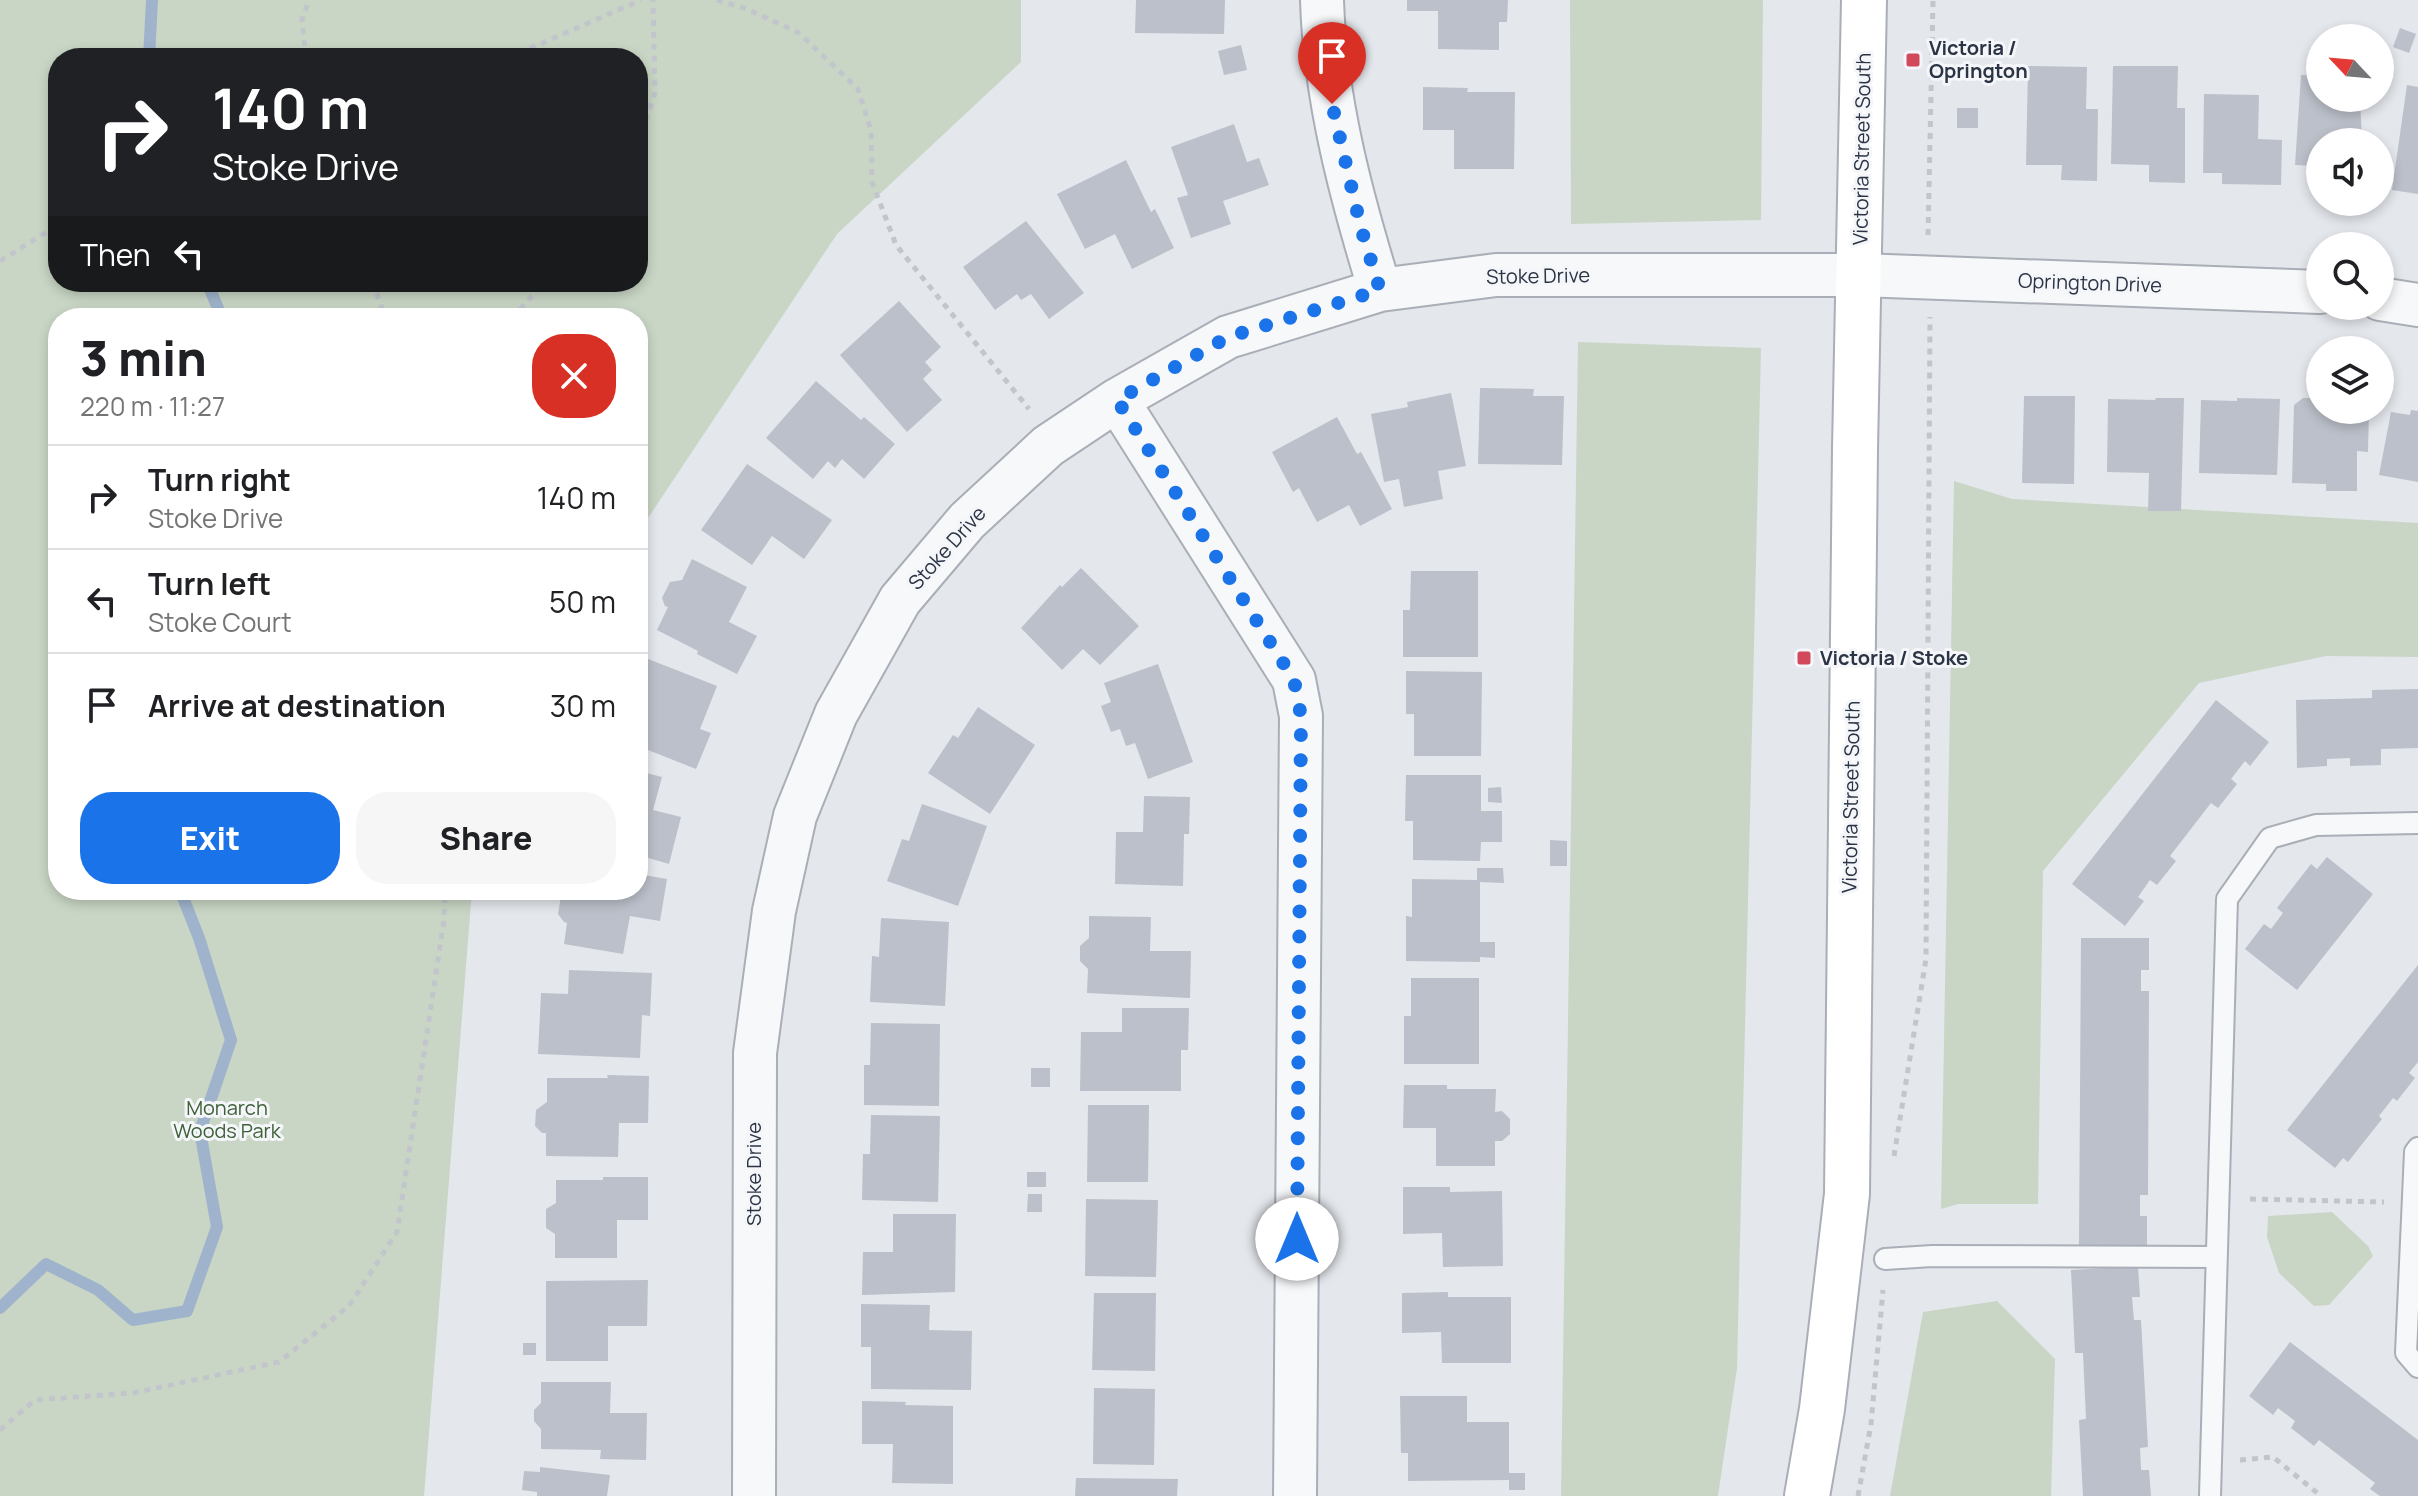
<!DOCTYPE html>
<meta charset="utf-8">
<style>
body{margin:0;font-family:Manrope,sans-serif;background:#f6f6f6;color:#202124;height:100vh;display:flex;flex-direction:column;font-size:30px;white-space:nowrap}
*{box-sizing:border-box;margin:0}
p{font-size:26px;color:#757577}
.icon{flex:none;width:44px;height:44px;fill:none;stroke:currentColor;stroke-width:2;stroke-linecap:round;stroke-linejoin:round}
.map{position:relative;flex:1;overflow:hidden}
.drawer{position:absolute;left:48px;top:308px;width:600px;height:592px;display:flex;flex-direction:column;background:#fff;border-radius:32px;box-shadow:0 4px 12px #0003}
.drawer>*{flex:none}
.hud{position:absolute;left:48px;top:48px;width:600px;height:244px;border-radius:32px;box-shadow:0 4px 12px #0003;background:#202124;color:#fff;overflow:hidden}
.needle{width:52px;rotate:296deg}
.controls{position:absolute;left:2306px;top:24px;display:grid;gap:16px}
.controls a{display:grid;place-items:center;width:88px;height:88px;border-radius:50%;background:#fff;box-shadow:0 4px 12px #0003;font-size:40px}
.pin{position:absolute;display:grid;place-items:center;width:68px;height:68px;color:#fff;margin:-82px -34px;border-radius:50% 50% 50% 0;rotate:-45deg;box-shadow:0 0 8px #0007}
.pin .icon{rotate:45deg}
.me{position:absolute;width:88px;margin:-44px;rotate:0deg;stroke-linejoin:round;filter:drop-shadow(0 0 6px #0008)}
.turn{display:flex;align-items:center;gap:28px;height:168px;padding:0 32px;font-size:36px}
.turn .icon{width:104px;height:104px;stroke-width:2.5}
.turn b{display:block;font-size:56px;line-height:68px}
.then{display:flex;align-items:center;height:76px;padding:0 32px;background:#0003;gap:16px;font-size:30px}
.round{display:grid;place-items:center;flex:none;width:84px;height:84px;border-radius:32px;background:#f6f6f6}
.summary{display:flex;align-items:center;justify-content:space-between;height:136px;padding:0 32px}
h1{font-size:48px;font-weight:800;line-height:60px}
.primary-button{display:flex;gap:16px;margin-top:auto;padding:16px 32px}
.primary-button a{flex:1;height:92px;border-radius:32px;background:#1a73e8;color:#fff;font-size:32px;font-weight:800;line-height:92px;text-align:center}
.primary-button a+a{background:#f6f6f6;color:#202124}
ul{padding:0;list-style:none}
li{display:flex;align-items:center;gap:24px;height:104px;padding:0 32px;border-top:2px solid #e0e0e0}
li div{flex:1}
li b{display:block;font-size:30px}
li em{font-style:normal}
.map>svg:first-child{display:block}
</style>
<div class="map">
<svg width="2418" height="1496" viewBox="0 0 2418 1496">
<rect width="100%" height="100%" fill="#e4e7ec"/>
<!-- green -->
<path fill="#c9d6c5" fill-rule="evenodd" d="M0,0h1021v62l-184,172 -199,299v-215h-580v572h414l-48,606h-424zM638,58v224h-580v-224z
M1570,0h193l-2,220 -190,4z
M1578,342l183,6 -24,1020 -19,128h-157z
M1954,481l58,18 406,24v134l-92,-1 -127,27 -156,188 -5,333h-80l-17,5z
M2332,1212l36,34 5,10 -44,49 -15,1 -35,-33 -12,-36 1,-21z
M1997,1301l58,58 -4,137h-161l33,-184z"/>
<g fill="none" stroke-linecap="round" stroke-linejoin="round">
<!-- stream -->
<path stroke="#9fb4cc" stroke-width="12" d="M149,58l3,-58
M207,282l15,36
M0,1308l46,-44 52,26 35,30 54,-9 30,-84 -17,-96 31,-91 -32,-102 -17,-43 2,-5"/>
</g>
<!-- building -->
<path fill="#bbc0ca" d="M1136,0h89l-1,34 -89,-1z
M1407,0h101l-1,22h-8v28l-61,-1v-38h-31z
M2400,28l16,6 -7,19 -16,-6z
M1241,45l6,25 -23,5 -6,-24z
M2028,66l59,1 -1,42h12l-1,72 -36,-1 1,-15h-36z
M2113,66h65l-1,42h8v75l-36,-1v-17l-38,-1z
M2301,75l19,1v22h40l2,44h-42v42h-6l1,-18 -20,-1z
M2407,85l11,2v107l-26,-4z
M1423,87l45,1 -1,4h48l-1,77h-60v-39h-31z
M2204,94l55,1 -1,44 24,1 -1,45 -59,-1v-11h-19z
M1957,108h21v20h-21z
M1234,124l13,38 12,-4 10,27 -46,16 8,23 -40,14 -14,-40 11,-3 -17,-48z
M1126,160l25,52 4,-3 19,39 -42,21 -17,-35 -30,15 -28,-55z
M1026,221l58,72 -35,26 -18,-25 -10,6 -4,-6 -22,16 -32,-43z
M899,301l42,46 -16,15 7,8 -9,9 19,21 -35,32 -67,-77z
M816,381l45,39 3,-3 31,27 -31,35 -22,-20 -7,9 -7,-7 -15,18 -47,-41z
M1480,388l54,1 -1,7h31l-2,69 -84,-1z
M1451,393l15,73 -28,5 5,28 -39,8 -5,-28 -15,3 -13,-68 37,-7 -1,-5z
M2024,396h51l-1,88 -52,-1z
M2156,398h28l-3,113h-33l1,-38 -42,-1 1,-73 47,1z
M2237,398l43,1 -3,76 -78,-2 2,-73 36,1z
M2303,398h13l4,5v7h49l-1,42 -11,-1v40h-31v-7l-34,-1 2,-78z
M2411,410l7,1v71l-39,-7 12,-63 19,3z
M1337,417l20,37 4,-2 31,57 -32,17 -11,-21 -32,17 -18,-34 -6,4 -21,-40z
M747,464l85,56 -28,39 -32,-23 -20,29 -51,-35z
M692,559l55,28 -18,35 28,14 -20,38 -40,-20 1,-3 -41,-21 11,-23 -3,-1 -3,-8 8,-16 12,-2z
M1081,568l58,58 -39,39 -17,-16 -21,21 -41,-42 39,-43 2,2z
M1411,571h67v86h-75v-47h7z
M638,655l79,31 -17,43 11,4 -15,36 -58,-23v-12l5,-13 -5,-2z
M1158,664l35,98 -45,17 -13,-36 -9,3 -6,-17 -9,3 -10,-26 10,-4 -7,-19z
M1406,671l76,1 -1,84h-67v-42h-8z
M2418,689v59l-37,1v16l-31,1v-8l-23,1v7l-30,2 -1,-68 76,-2v-8z
M2216,700l53,42 -19,24 -5,-5 -14,18 6,5 -19,24 -7,-5 -41,53 6,5 -19,24 -7,-5 -12,17 6,4 -19,25 -53,-42z
M978,707l57,38 -45,69 -62,-41 25,-38 5,3z
M638,771l24,6 -9,33 28,7 -12,47 -31,-9z
M1406,775h75v36h21v31h-21l-1,19 -67,-1v-39h-8z
M1501,787l1,16 -14,-1v-14z
M1144,796l46,1 -1,37h-5l-1,52 -68,-2 1,-52h27z
M922,804l65,22 -29,80 -71,-25 15,-42 7,2z
M1550,840l17,1v25h-17z
M2327,857l46,37 -76,96 -52,-41 19,-25 7,5 12,-16 -6,-5 34,-44 6,5z
M1477,868h26l1,15 -24,-1v60h15v16l-15,-1v5l-74,-1v-45l6,1v-38l65,1z
M638,874l29,5 -7,42 -30,-5 -7,38 -59,-10 3,-21 -3,-1 -6,-8 3,-18 8,-6h69z
M1089,916l62,1 -1,34h41l-1,47 -103,-5 1,-24 -8,-8v-15l9,-8z
M881,918l68,4 -4,84 -75,-4 2,-46 7,1z
M2081,938h68v32h-8v21h8l-1,204h-8v21h7v30h-68z
M2418,965v97l-9,11 6,5 -18,23 -4,-3 -14,18 3,3 -34,43 -5,-4 -8,10 -48,-38z
M569,970l83,3 -2,43 -8,-1 -2,43 -102,-4 3,-61 27,1z
M1411,978h68v86h-75v-48h7z
M1122,1008h67l-1,42h-7v41h-101l1,-59h41z
M871,1023l69,1 -1,82 -75,-1v-40h6z
M1031,1068h19v19h-19z
M607,1075l42,1 -1,47h-29l-1,34 -72,-1v-23h-4l-7,-7 1,-16 11,-8v-24h61z
M1404,1085h43v4h49l-1,23 7,-1 8,8v15l-8,7h-7v25h-59v-38h-33z
M1088,1105h61l-1,77h-61z
M871,1115l69,1 -2,86 -76,-2 1,-46h7z
M1027,1172h19v15h-19z
M603,1177h45v43h-31v38h-62v-24l-9,-6v-19l10,-6v-23h47z
M1403,1187h47v5l52,-1 1,75 -60,1 -1,-34 -39,1z
M1028,1194h14v18h-15z
M1086,1199l72,1 -2,77 -71,-1z
M893,1214h63l-1,78 -93,3 1,-43h30z
M2138,1266l2,31h-8l2,23h7l7,127 -8,1 1,22h8l2,26h-68l-4,-76 7,-1 -3,-66h-8l-4,-83z
M648,1280l-1,46h-39v35h-62v-80z
M1448,1292v5h63v66h-69l-1,-31 -39,1v-40z
M1094,1293h62l-1,78 -63,-1z
M861,1304l69,1 -1,25 43,1 -1,59 -100,-1v-42h-10z
M2290,1342l128,98v56h-38l-10,-7 5,-6 -56,-43 -5,6 -23,-18 4,-7 -17,-13 -5,7 -24,-19z
M523,1343h13v12h-13z
M541,1382h70l-1,31h37l-1,47 -46,-1 1,-9 -60,-1v-20l-7,-8v-11l7,-7z
M1094,1388l61,1 -1,76 -61,-1z
M1400,1396h67v26h42v51h16v17h-16v-10l-101,1v-28h-7z
M862,1401l44,1 -1,3 48,1v78l-61,-1 1,-39h-31z
M540,1467l70,8 -3,21h-70v-4l-15,-2 2,-19 16,1z
M1076,1478l102,1 -1,17h-102z"/>
<g fill="none" stroke-linecap="round" stroke-linejoin="round">
<defs>
<path id="lane" d="M2418,1148l-3,4 -9,201 12,14
M1885,1259l47,-3 284,1
M2210,1496l17,-597 43,-61 46,-13 102,-2"/>
<path id="street" d="M1322,0c3,99 29,196 58,290
M2380,299l38,6
M1117,400l177,280 7,36 -6,780
M754,1496l1,-443 19,-142 21,-95 41,-102 64,-114 67,-79 81,-75 69,-46 111,-63 152,-47 116,-15h364l460,17"/>
<path id="secondary" d="M1807,1496l15,-87 25,-215 8,-745 9,-449"/>
</defs>
<!-- lane casing -->
<use href="#lane" stroke="#a9aeb7" stroke-width="24"/>
<!-- street casing -->
<use href="#street" stroke="#a9aeb7" stroke-width="46"/>
<!-- secondary casing -->
<use href="#secondary" stroke="#a9aeb7" stroke-width="48"/>
<!-- path -->
<path stroke="#c2c5cb" stroke-width="5" stroke-dasharray="6 6" stroke-linecap="butt" d="M717,0l30,9 52,24 59,56 13,42 1,51 24,63 133,164
M306,58l-4,-38 7,-20
M508,58l133,-58
M638,143l17,-50 -2,-93
M1928,235l5,-235
M0,261l58,-36
M373,282l12,36
M512,318l33,-36
M1894,1156l32,-197 4,-642
M2250,1199l134,3
M0,1430l35,-30 98,-7 146,-31 70,-56 48,-74 47,-312 1,-30
M2240,1460l33,-3 48,39
M1858,1496l13,-72 12,-134"/>
<!-- lane -->
<use href="#lane" stroke="#f7f8fa" stroke-width="20"/>
<!-- street -->
<use href="#street" stroke="#f7f8fa" stroke-width="42"/>
<!-- secondary -->
<use href="#secondary" stroke="#fff" stroke-width="44"/>
</g>
<g fill="none" stroke-linecap="round" stroke-linejoin="round">
<!-- route -->
<path stroke="#1a73e8" stroke-width="14" stroke-dasharray="0 25.2" d="M1297,1239l4,-523 -7,-36 -177,-280 111,-63 152,-47 -19,-62 -29,-124"/>
</g>
<!-- markers -->
<g fill="#d1495b" stroke="#f4f6f9" stroke-width="3">
<rect x="1905" y="52" width="16" height="16" rx="4"/>
<rect x="1796" y="650" width="16" height="16" rx="4"/>
</g>
<g text-anchor="middle" stroke-width="6" stroke-linejoin="round" paint-order="stroke">
<!-- poi labels -->
<g font-size="20" font-weight="bold" fill="#2b3445" stroke="#f4f6f9" text-anchor="start">
<text x="1929" y="55">Victoria /<tspan x="1929" dy="23">Oprington</tspan></text>
<text x="1820" y="665">Victoria / Stoke</text>
</g>
<!-- street labels -->
<g font-size="20" fill="#2b3445" stroke="#f4f6f9">
<text transform="translate(1862 149) rotate(-89)" y="7">Victoria Street South</text>
<text transform="translate(1538 276) rotate(-1)" y="7">Stoke Drive</text>
<text transform="translate(2090 283) rotate(2)" y="7">Oprington Drive</text>
<text transform="translate(947 548) rotate(-48)" y="7">Stoke Drive</text>
<text transform="translate(1851 797) rotate(-89)" y="7">Victoria Street South</text>
<text transform="translate(754 1174) rotate(-90)" y="7">Stoke Drive</text>
</g>
<!-- park labels -->
<g font-size="20" fill="#3f6138" stroke="#f4f6f9">
<text x="227" y="1115">Monarch<tspan x="227" dy="23">Woods Park</tspan></text>
</g>
</g>
</svg>
<div class="controls">
<a><svg class="needle" viewBox="-14 -14 28 28"><path d="M0-13l5 13h-10z" fill="#e53935"/><path d="M0 13l5-13h-10z" fill="#757577"/></svg></a>
<a><svg class="icon" aria-label="sound" viewBox="0 0 24 24"><path d="M4 9h4l5-4v14l-5-4H4zM17 9q2 3 0 6"/></svg></a>
<a><svg class="icon" aria-label="search" viewBox="0 0 24 24"><circle cx="10" cy="10" r="6"/><path d="M15 15l6 6"/></svg></a>
<a><svg class="icon" aria-label="layers" viewBox="0 0 24 24"><path d="M12 4l9 5-9 5-9-5zM3 14l9 5 9-5"/></svg></a>
</div>
<div class="pin" style="left:1332px;top:104px;background:#d93025"><svg class="icon" aria-label="arrive" viewBox="0 0 24 24"><path d="M6 21V4h12l-3 4 3 4H6"/></svg></div>
<svg class="me" style="left:1297px;top:1239px" viewBox="-20 -20 40 40"><circle r="19" fill="#fff"/><path d="M0-13L10 11 0 6-10 11z" fill="#1a73e8"/></svg>
<div class="hud">
<div class="turn"><svg class="icon" aria-label="right" viewBox="0 0 24 24"><path d="M7 20v-9h11M14 6l5 5-5 5"/></svg><div><b>140 m</b>Stoke Drive</div></div>
<div class="then">Then<svg class="icon" aria-label="left" viewBox="0 0 24 24"><path d="M17 20v-9H6M10 6l-5 5 5 5"/></svg></div>
</div>
<section class="drawer">
<div class="summary"><div><h1>3 min</h1><p>220 m · 11:27</p></div><a class="round" style="background:#d93025;color:#fff"><svg class="icon" aria-label="close" viewBox="0 0 24 24"><path d="M6 6l12 12M18 6L6 18"/></svg></a></div>
<ul>
<li><svg class="icon" aria-label="right" viewBox="0 0 24 24"><path d="M7 20v-9h11M14 6l5 5-5 5"/></svg><div><b>Turn right</b><p>Stoke Drive</p></div><em>140 m</em></li>
<li><svg class="icon" aria-label="left" viewBox="0 0 24 24"><path d="M17 20v-9H6M10 6l-5 5 5 5"/></svg><div><b>Turn left</b><p>Stoke Court</p></div><em>50 m</em></li>
<li><svg class="icon" aria-label="arrive" viewBox="0 0 24 24"><path d="M6 21V4h12l-3 4 3 4H6"/></svg><div><b>Arrive at destination</b></div><em>30 m</em></li>
</ul>
<div class="primary-button"><a>Exit</a><a>Share</a></div>
</section>
</div>
